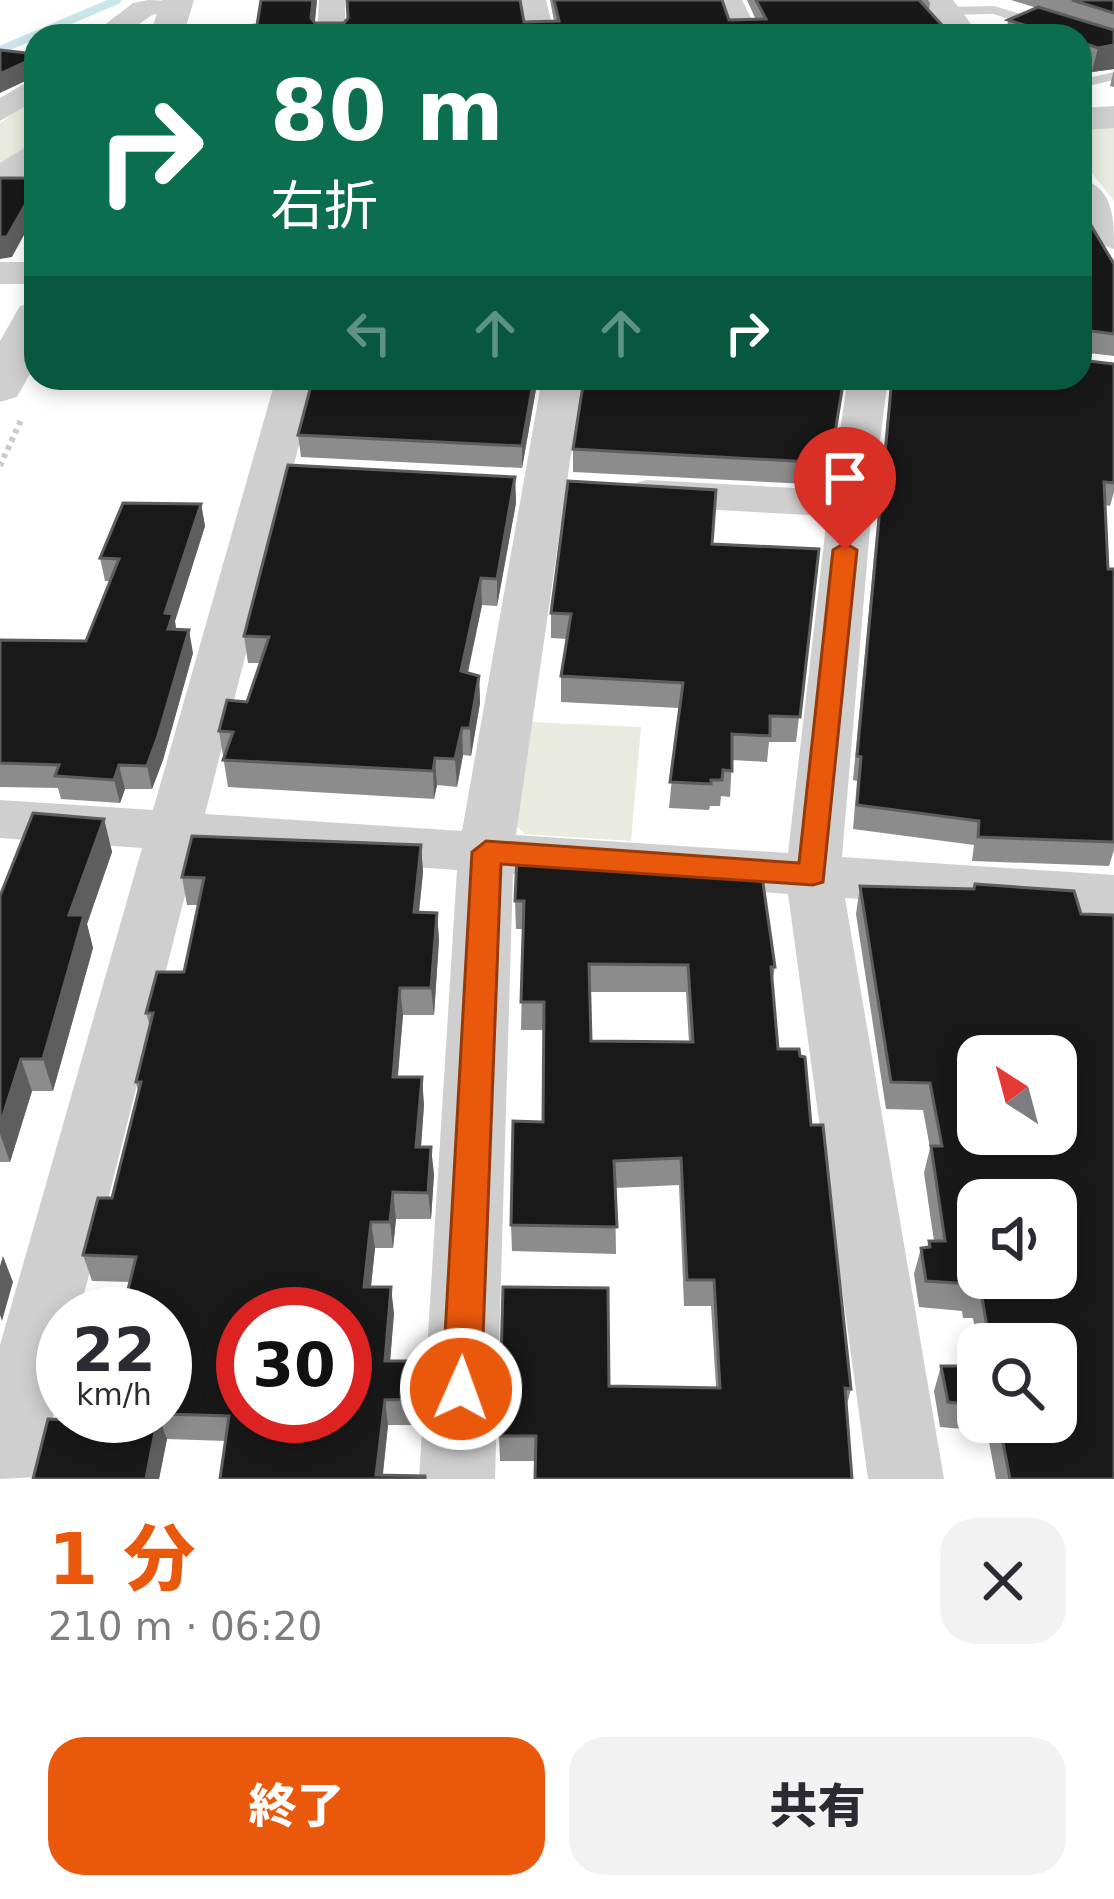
<!DOCTYPE html>
<html lang="ja">
<meta charset="utf-8">
<style>
body{margin:0;font-family:"DejaVu Sans","Noto Sans JP",sans-serif;background:#f2f2f3;color:#2b2b33;height:100vh;display:flex;flex-direction:column;font-size:45px;white-space:nowrap}
*{box-sizing:border-box;margin:0}
p{font-size:39px;color:#7c7c81}
.icon{flex:none;width:66px;height:66px;fill:none;stroke:currentColor;stroke-width:2;stroke-linecap:round;stroke-linejoin:round}
.map{position:relative;height:1479px;overflow:hidden}
.sheet{display:flex;flex-direction:column;background:#fff;flex:1}
.sheet>*{flex:none}
.guide{position:absolute;left:24px;top:24px;width:1068px;height:366px;border-radius:36px;box-shadow:0 6px 18px #0003;background:#0b6e4f;color:#fff;overflow:hidden}
.needle{width:78px;rotate:324deg}
.tools{position:absolute;left:957px;top:1035px;display:grid;gap:24px}
.tools a{display:grid;place-items:center;width:120px;height:120px;border-radius:24px;background:#fff;box-shadow:0 6px 18px #0003;font-size:60px}
.speed{position:absolute;left:36px;top:1287px;display:flex;gap:24px;font-size:60px;font-weight:700;text-align:center}
.speed>*{display:grid;place-content:center;width:156px;height:156px;border-radius:50%;background:#fff;box-shadow:0 6px 18px #0003;line-height:1}
.speed small{font-size:30px;font-weight:400}
.speed .limit{border:18px solid #d22;background:#fff;color:#111}
.pin{position:absolute;display:grid;place-items:center;width:102px;height:102px;color:#fff;margin:-123px -51px;border-radius:50% 50% 50% 0;rotate:-45deg;box-shadow:0 0 12px #0007}
.pin .icon{rotate:45deg}
.me{position:absolute;width:132px;margin:-66px;rotate:2deg;stroke-linejoin:round;filter:drop-shadow(0 0 9px #0008)}
.turn{display:flex;align-items:center;gap:42px;height:252px;padding:0 48px;font-size:54px}
.turn .icon{width:156px;height:156px;stroke-width:2.5}
.turn b{display:block;font-size:84px;line-height:102px}
.lanes{display:flex;align-items:center;height:114px;padding:0 48px;background:#0003;justify-content:center;gap:60px;direction:ltr}
.lanes .off{opacity:.35}
.round{display:grid;place-items:center;flex:none;width:126px;height:126px;border-radius:36px;background:#f2f2f3}
.summary{display:flex;align-items:center;justify-content:space-between;height:204px;padding:0 48px}
h1{font-size:72px;font-weight:800;line-height:90px;color:#ea580c}
.primary-button{display:flex;gap:24px;margin-top:auto;padding:24px 48px}
.primary-button a{flex:1;height:138px;border-radius:36px;background:#ea580c;color:#fff;font-size:48px;font-weight:800;line-height:138px;text-align:center}
.primary-button a+a{background:#f2f2f3;color:#2b2b33}
.map>svg:first-child{display:block}
</style>
<div class="map">
<svg width="1114" height="1479" viewBox="0 0 1114 1479">
<rect width="100%" height="100%" fill="#fff"/>
<!-- green -->
<path fill="#e8ebde" d="M36,96v43l-36,29v-45z
M1114,127v74l-34,-43v-30z
M529,722l112,5 -10,114 -106,-7 -12,-11z"/>
<g fill="none" stroke-linecap="round" stroke-linejoin="round">
<!-- stream -->
<path stroke="#cbe6eb" stroke-width="8" d="M0,50l117,-50"/>
<!-- path -->
<path stroke="#ccc" stroke-width="6" stroke-dasharray="4.5 4.5" stroke-linecap="butt" d="M0,466l22,-48"/>
<!-- service -->
<path fill="#cfcfcf" fill-rule="evenodd" d="M994,6l90,27 2,3 -6,4v-4h-15l-72,-22 -49,1 -6,-4 6,-4z
M1114,72v8l-34,8v-8z"/>
<!-- minor -->
<path fill="#cfcfcf" fill-rule="evenodd" d="M148,0l43,2 -4,6 -35,7 -30,21h-32l43,-33z
M319,0h26v36h-28z
M520,0h26l9,36h-28z
M716,0h26l18,36h-28z
M36,77v23l-36,21v-23z
M36,141v25l-25,20 -11,3v-26z
M0,262h36v22h-36z
M276,378h40l-111,436 257,17 80,-453h40l-66,457 272,18 39,-337 -180,-10 -15,-4 -6,-9 6,-9 15,-4 184,10 17,-112h40l-16,126 -30,353 272,18v42l-269,-19 99,581h-76l-80,-585 -275,-20 -18,605h-76l38,-609 -261,-18 -117,462h-16v63l-25,100 -38,2v-134l142,-497 -142,-10v-38l153,10z"/>
<!-- tertiary -->
<path fill="#cfcfcf" fill-rule="evenodd" d="M162,0h32l-11,36h-34z
M920,0h33l27,36h-34z
M1114,106v22l-34,2v-22z
M1080,179c34,8 34,40 34,70 -35,-9 -34,-40 -34,-70z
M36,302v61l-19,34 -17,5v-61l20,-35z"/>
</g>
<!-- wall -->
<path fill="#8c8c8c" fill-rule="evenodd" d="M261,0h56l-2,23 239,-2 -4,-21h172l7,20h27l-9,-20h181l2,3 -1,8 23,25h-747l52,-11z
M1011,0h103v87l-4,-1 4,-17 -22,3 -12,-3v-33h-74l2,-16 29,-12z
M1080,207l34,57v92l-34,-4z
M1114,364v128l-4,14 -5,-1 3,64h6v281l-5,16 -137,-5 2,-16 -121,-16 4,-48 -4,-1 38,-402h189z
M538,378l-16,90 -221,-11 -3,-22z
M845,378l-18,107 -254,-13v-23z
M515,477l1,26 -19,103 -15,-1 -14,68 11,3 1,27 -9,53 -8,-1 -6,32 -20,-2 -3,14 -206,-12 -9,-56 28,-29 13,-39h-12l-4,-27z
M201,504l4,22 -30,95 1,9 17,23 -30,107 -11,29h-27l-5,14 -59,-4 -3,-11 -58,-1v-147l86,1 24,-60h-5l-5,-23z
M712,544l107,5 -23,193h-27l-2,20 -35,-2 -2,37 -9,-1 -1,10h-10l-1,4 -40,-2 10,-100 -118,-6v-26l6,-37 -16,-1v-25z
M104,819l8,33 -25,72 6,24 -40,143h-21l-22,71h-10v-266z
M421,845l2,27 -4,40 18,1 2,27 -5,75h-31l-5,62 26,27 -3,43 13,27 -3,45h-35l-3,29h-18l-4,39 23,26 -4,48 30,25 -2,39h-30l-5,50 -163,4 6,-38 -59,-2 -8,40h-126l36,-63h96v-102l-35,-32 -38,-1 -9,-26 29,-57 26,-106 -2,-10 14,-55 -4,-14 38,-41 14,-67h-11l-5,-28z
M688,869l87,98 -3,17 6,65 33,76 40,264 -5,19 -311,53h-35l-1,-25 110,-50 107,1 -5,-81h-27l-5,-121 -64,3 1,66 -104,-3 -1,-26 32,-103 1,-92h-23l2,-101h-7l-1,-28zM589,992h97l3,50 -98,-1z
M860,886l254,593h-118l-9,-48 -47,-4 -6,-36 7,-25h37v56h78v-78h-78v6l-5,-32h-10l-1,-7 -43,-4 -5,-33 7,-26h6l2,-7h5l-10,-68 6,-25 -7,-38 -37,-1 -30,-195z"/>
<!-- shaded-wall -->
<path fill="#5e5e5e" d="M313,0h4l-4,36 -2,-18z
M1114,45v24l-22,3 6,-24z
M36,57v19l-36,17v-19z
M36,186v27l-24,44 -12,2v-22z
M534,378h4l-16,90v-22z
M515,477l1,26 -19,103v-27z
M201,504l4,22 -30,95 2,16 -5,15 -7,-39z
M481,578l1,27 -20,93 -1,-27z
M189,630l4,23 -30,107 -11,29 -5,-23z
M479,676l1,27 -9,53 -1,-28z
M462,728l1,27 -6,32 -2,-28z
M435,758l2,27 -3,14 -1,-28z
M119,765l6,24 -5,14 -6,-23z
M104,819l8,33 -25,72 6,24 -40,143 -10,-32 26,-144z
M421,845l2,27 -7,68 -2,-28z
M437,913l2,27 -5,75 -3,-27z
M400,988l3,27 -8,89 -2,-27z
M21,1059l11,32 -22,71 -10,-28v-9z
M422,1077l2,27 -5,70 -3,-27z
M431,1147l3,27 -3,45 -3,-26z
M393,1192l3,27 -3,29 -3,-26z
M371,1222l4,26 -7,65 -4,-26z
M3,1256l10,26 -11,39 -2,-6v-49z
M391,1287l3,26 -6,74 -3,-26z
M418,1361l2,25 -2,39 -3,-26z
M385,1400l3,25 -6,54 -6,-4z
M158,1416l9,23 -8,40h-13z"/>
<!-- building -->
<path fill="#191919" stroke="#5e5e5e" stroke-width="3" fill-rule="evenodd" d="M261,0h52l-2,18 4,5h29l4,-5 -1,-18h173l4,22 35,-1 -5,-21h168l7,20 37,-1 -10,-19h163l33,36h-514v-2l-233,2 2,-6 50,-5z
M1072,0h42v13z
M1038,7l76,23v15l-16,3 -18,-6v-6h-20l-52,-16z
M0,50l36,4v3l-36,17z
M0,178h36v8l-29,51h-7z
M1080,207l34,57v70l-29,-4 -5,5v17z
M1080,360l34,4v119l-10,-1 4,87h6v273l-136,-5 1,-16 -122,-16 4,-48 -4,-1 35,-378h188z
M313,378h221l-12,68 -224,-11z
M584,378h260l-14,85 -257,-14z
M288,465l227,12 -18,102 -16,-1 -20,93 18,5 -9,52h-8l-7,31 -20,-1 -2,13 -210,-11 10,-28 -14,-1 8,-31 20,2 22,-65 -25,-1z
M568,481l148,9 -4,54 107,5 -19,168 -30,-1v20l-38,-2v37l-9,-1 -1,10h-11v4l-41,-2 13,-99 -122,-7 10,-62 -20,-1z
M123,503l78,1 -36,109 8,1 -5,15 21,1 -31,106 -11,30 -28,-1 -5,15 -59,-4 4,-11 -59,-2v-123l86,1 33,-82 -19,-1z
M33,813l71,6 -35,96h15l-41,144h-22l-21,66v-229z
M192,836l229,9 -7,67 23,1 -6,75h-31l-7,89h29l-6,70h15l-3,46 -35,-1 -3,30h-19l-7,65h27l-6,74h33l-3,38 -30,1 -9,75 49,1v3h-205l9,-63 -64,-2v-100h-43l14,-57 -53,-2 15,-57h14l29,-116h-5l17,-69h-7l11,-41h27l20,-94 -22,-1zM243,1314h102v102h-102z
M517,854l171,10v5h73l14,98h-4l7,82h21l1,7 5,1 6,68h12l28,264 -6,-1 7,91h-317l1,-43h-37l4,-149 105,1 1,98 111,2 -6,-108h-27l-6,-122 -67,3 3,66 -106,-2 2,-104 30,1 1,-120h-23l3,-101h-9zM589,964l99,1 5,77 -102,-1z
M975,884l99,7 7,23 33,1v564h-104l-11,-57h57v-78h-66l-9,-52 -10,-1 -1,-7 -44,-3 -5,-33 9,-1 -1,-6h16l-14,-95h11l-12,-63 -39,-1 -31,-196 114,3zM978,1056h78v78h-78zM978,1200h78v78h-78z
M941,1366h37v39l-30,-3z
M69,1416h89l-12,63h-113l15,-60 20,1z"/>
<!-- route -->
<path fill="#ea580c" stroke="#983908" stroke-width="3" d="M845,543l12,7 -34,332 -10,3 -312,-21 -20,525 -6,13 -14,6 -13,-6 -6,-13 30,-537 14,-11 313,22 34,-313z"/>
</svg>
<div class="tools">
<a><svg class="needle" viewBox="-14 -14 28 28"><path d="M0-13l5 13h-10z" fill="#e53935"/><path d="M0 13l5-13h-10z" fill="#7c7c81"/></svg></a>
<a><svg class="icon" aria-label="sound" viewBox="0 0 24 24"><path d="M4 9h4l5-4v14l-5-4H4zM17 9q2 3 0 6"/></svg></a>
<a><svg class="icon" aria-label="search" viewBox="0 0 24 24"><circle cx="10" cy="10" r="6"/><path d="M15 15l6 6"/></svg></a>
</div>
<div class="speed"><div>22<small>km/h</small></div><div class="limit">30</div></div>
<div class="pin" style="left:845px;top:550px;background:#d93025"><svg class="icon" aria-label="arrive" viewBox="0 0 24 24"><path d="M6 21V4h12l-3 4 3 4H6"/></svg></div>
<svg class="me" style="left:461px;top:1389px" viewBox="-20 -20 40 40"><circle r="17" fill="#ea580c" stroke="#fff" stroke-width="3"/><path d="M0-11L8 9 0 5-8 9z" fill="#fff"/></svg>
<div class="guide">
<div class="turn"><svg class="icon" aria-label="right" viewBox="0 0 24 24"><path d="M7 20v-9h11M14 6l5 5-5 5"/></svg><div><b>80 m</b>右折</div></div>
<div class="lanes"><svg class="icon off" aria-label="left" viewBox="0 0 24 24"><path d="M17 20v-9H6M10 6l-5 5 5 5"/></svg><svg class="icon off" aria-label="ahead" viewBox="0 0 24 24"><path d="M12 20V5M6 11l6-6 6 6"/></svg><svg class="icon off" aria-label="ahead" viewBox="0 0 24 24"><path d="M12 20V5M6 11l6-6 6 6"/></svg><svg class="icon" aria-label="right" viewBox="0 0 24 24"><path d="M7 20v-9h11M14 6l5 5-5 5"/></svg></div>
</div>
</div>
<section class="sheet">
<div class="summary"><div><h1>1 分</h1><p>210 m · 06:20</p></div><a class="round"><svg class="icon" aria-label="close" viewBox="0 0 24 24"><path d="M6 6l12 12M18 6L6 18"/></svg></a></div>
<div class="primary-button"><a>終了</a><a>共有</a></div>
</section>
